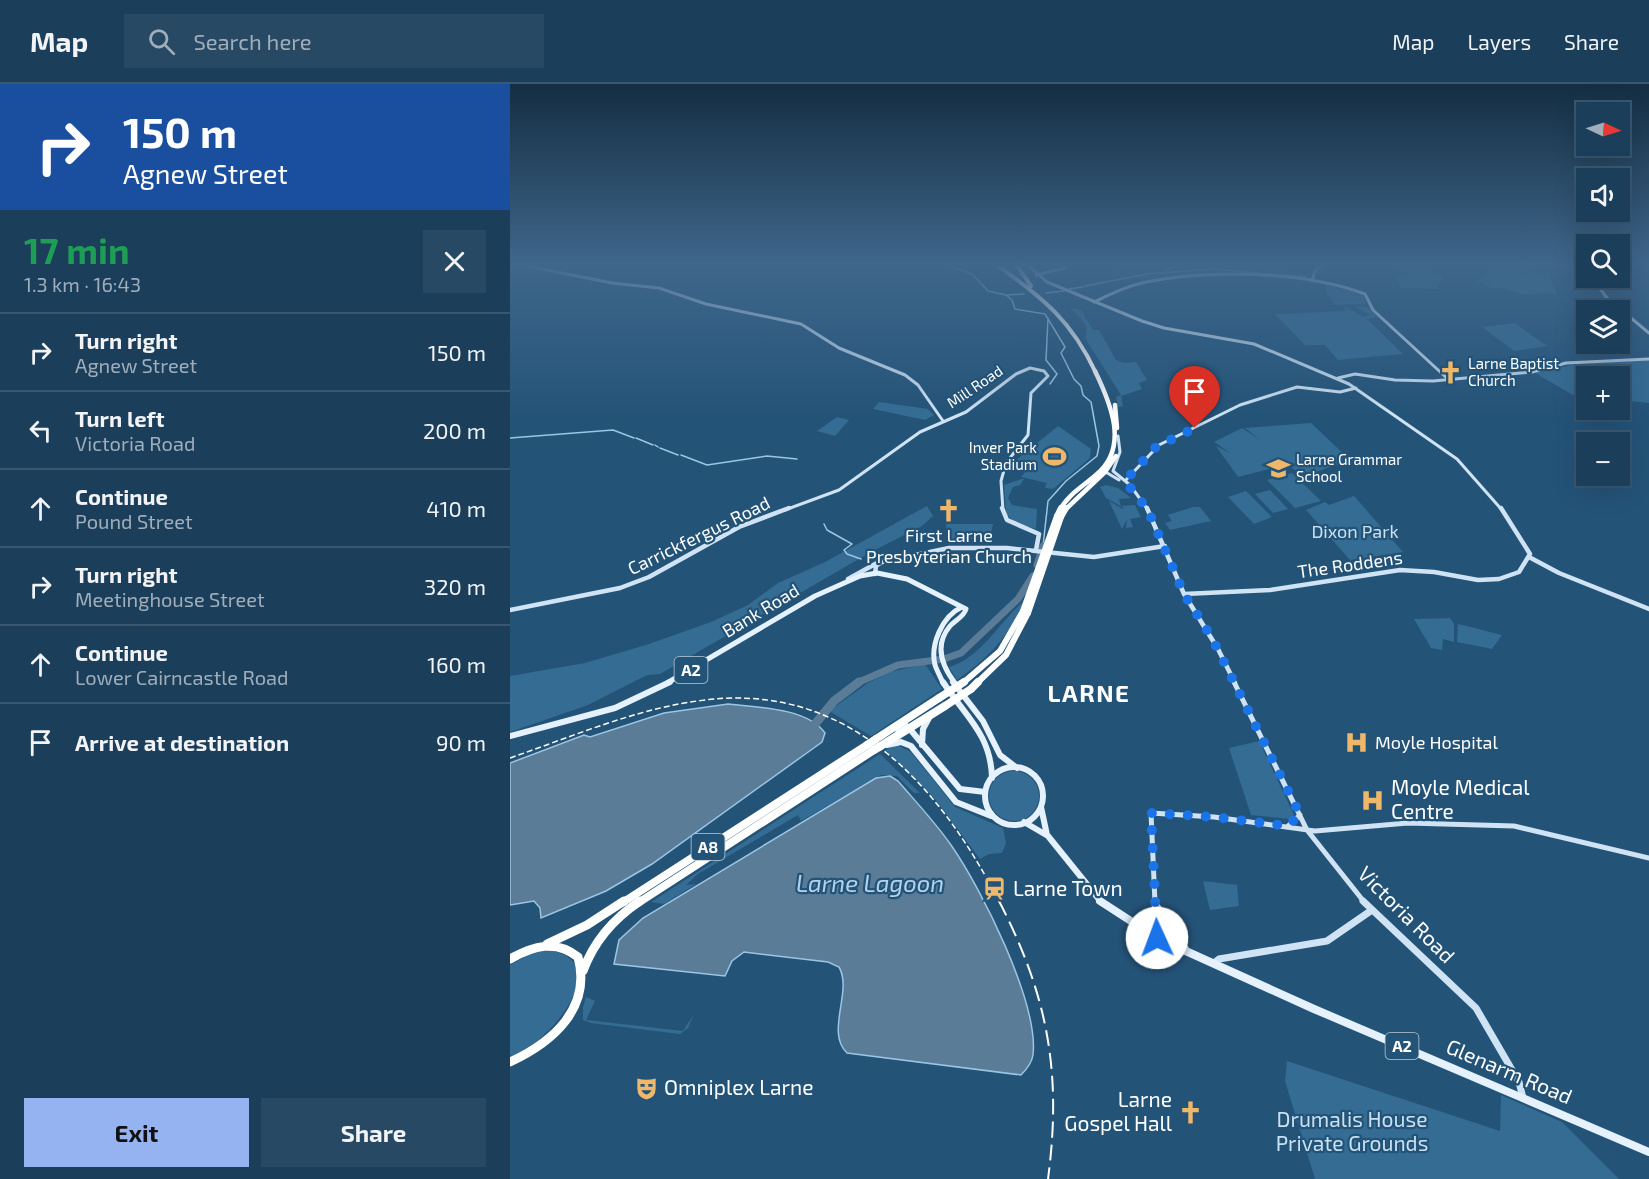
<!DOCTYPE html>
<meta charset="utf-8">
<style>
body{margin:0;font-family:"Exo 2",sans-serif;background:#284963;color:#f1f3f6;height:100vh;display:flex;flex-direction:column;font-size:22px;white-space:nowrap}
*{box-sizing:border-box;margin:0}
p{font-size:20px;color:#a0aebb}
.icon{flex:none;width:33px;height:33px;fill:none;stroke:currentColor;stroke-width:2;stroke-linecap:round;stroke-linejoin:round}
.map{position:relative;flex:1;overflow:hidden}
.side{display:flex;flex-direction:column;background:#1b3e5a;width:510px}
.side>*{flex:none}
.banner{background:#1a4fa0;color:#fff;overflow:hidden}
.needle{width:39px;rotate:94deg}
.fabs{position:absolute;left:1066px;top:18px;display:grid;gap:12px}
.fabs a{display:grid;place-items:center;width:54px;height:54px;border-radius:0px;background:#1b3e5a;box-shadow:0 6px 24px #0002,0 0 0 2px #395770;font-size:30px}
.pin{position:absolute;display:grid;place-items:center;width:51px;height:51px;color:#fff;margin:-62px -26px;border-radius:50% 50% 50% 0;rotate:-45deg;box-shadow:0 0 6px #0007}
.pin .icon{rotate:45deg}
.me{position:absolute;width:66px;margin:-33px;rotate:358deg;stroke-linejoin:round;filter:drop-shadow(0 0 4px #0008)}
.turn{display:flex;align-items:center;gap:21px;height:126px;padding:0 24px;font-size:27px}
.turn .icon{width:78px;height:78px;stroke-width:2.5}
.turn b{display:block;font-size:42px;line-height:51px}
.round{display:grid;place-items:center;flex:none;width:63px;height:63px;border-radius:0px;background:#284963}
.overview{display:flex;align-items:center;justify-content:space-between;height:102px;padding:0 24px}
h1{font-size:36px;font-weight:700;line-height:45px;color:#1e9e55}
.primary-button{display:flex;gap:12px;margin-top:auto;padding:12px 24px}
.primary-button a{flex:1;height:69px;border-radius:0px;background:#95b2f1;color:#111;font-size:24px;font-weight:700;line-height:69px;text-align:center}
.primary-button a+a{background:#284963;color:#f1f3f6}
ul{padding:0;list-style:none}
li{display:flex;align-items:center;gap:18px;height:78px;padding:0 24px;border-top:2px solid #395770}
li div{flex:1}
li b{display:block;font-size:22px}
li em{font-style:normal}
header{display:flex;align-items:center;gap:36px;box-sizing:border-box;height:84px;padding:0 30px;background:#1b3e5a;border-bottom:2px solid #395770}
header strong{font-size:28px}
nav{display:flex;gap:33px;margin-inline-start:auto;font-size:21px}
.search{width:420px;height:54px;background:#284963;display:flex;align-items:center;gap:15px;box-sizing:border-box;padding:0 21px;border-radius:0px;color:#a0aebb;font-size:22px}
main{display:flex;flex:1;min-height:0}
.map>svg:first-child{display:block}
</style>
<header>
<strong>Map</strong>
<div class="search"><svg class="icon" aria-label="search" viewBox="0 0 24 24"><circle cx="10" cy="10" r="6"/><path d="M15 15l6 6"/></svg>Search here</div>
<nav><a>Map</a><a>Layers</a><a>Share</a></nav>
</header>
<main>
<section class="side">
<div class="banner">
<div class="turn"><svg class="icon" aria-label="right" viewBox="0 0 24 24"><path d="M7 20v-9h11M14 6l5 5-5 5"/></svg><div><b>150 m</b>Agnew Street</div></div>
</div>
<div class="overview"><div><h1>17 min</h1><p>1.3 km · 16:43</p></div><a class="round"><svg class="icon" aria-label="close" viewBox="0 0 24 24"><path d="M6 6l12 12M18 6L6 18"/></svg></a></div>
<ul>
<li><svg class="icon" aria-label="right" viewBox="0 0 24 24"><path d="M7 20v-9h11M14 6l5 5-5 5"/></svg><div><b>Turn right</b><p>Agnew Street</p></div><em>150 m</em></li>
<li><svg class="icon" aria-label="left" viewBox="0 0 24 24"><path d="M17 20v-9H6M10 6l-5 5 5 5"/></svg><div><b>Turn left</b><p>Victoria Road</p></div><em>200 m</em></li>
<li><svg class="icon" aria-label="ahead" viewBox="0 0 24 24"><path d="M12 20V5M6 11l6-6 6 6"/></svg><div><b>Continue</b><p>Pound Street</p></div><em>410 m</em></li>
<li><svg class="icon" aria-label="right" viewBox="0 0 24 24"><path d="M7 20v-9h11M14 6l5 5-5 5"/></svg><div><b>Turn right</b><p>Meetinghouse Street</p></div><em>320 m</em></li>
<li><svg class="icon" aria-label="ahead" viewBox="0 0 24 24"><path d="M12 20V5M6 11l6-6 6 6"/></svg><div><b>Continue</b><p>Lower Cairncastle Road</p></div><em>160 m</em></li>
<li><svg class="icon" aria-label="arrive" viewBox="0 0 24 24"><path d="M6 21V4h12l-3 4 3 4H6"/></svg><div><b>Arrive at destination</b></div><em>90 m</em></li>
</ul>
<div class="primary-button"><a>Exit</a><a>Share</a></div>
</section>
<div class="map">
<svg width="1139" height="1095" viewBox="0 0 1139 1095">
<rect width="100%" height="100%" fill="#245378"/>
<!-- green -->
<path fill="#346c94" d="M612,180h66l-4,3h4l51,-3 70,11 -2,4c-18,-1 -37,-4 -55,-4 -35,0 -113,12 -142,-2z
M991,180l47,9 9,20 -35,1 -19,-6 -10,1 -17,-8z
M894,183l7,3 16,-2 15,7 2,2 -7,10 2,2 -37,-1 -6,-11 8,-4 -7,-3 11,2z
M816,201l37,9 3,10 -31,1 -9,-13z
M844,222l13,1 11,10 -11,2 36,35 -65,6 -13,-15h-20l-30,-31 71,-3 -2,-4h6l-3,1 16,9 7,-2z
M560,224l11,2 12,20h6l17,30 8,3 12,-1 11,18 -8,3 3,6 -21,7 2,10 -5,1 -2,-10 5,-2 -36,-57c6,-15 -7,-21 -15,-30z
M1005,239l32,23 -33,5 -32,-24z
M1139,276v43l-29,-3v-24h-33v22h-9l-43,-25 41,-9z
M369,318l49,7 6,6 -9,5 -52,-11z
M327,333l12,3 -14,16 -18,-5z
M801,339l39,37 -48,17 -14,-13 -50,13 -22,-31 16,8 -18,-12 28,-14 17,11 -14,-11z
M548,342l33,23 -1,9 -37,31 -8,-1 2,-5 -26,-6 9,-11 -1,-2 -14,-3z
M782,389l29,28 -26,7 -28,-28z
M512,395h2l-4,6 -7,2 -5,11 4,7 25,4 -1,20 -19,-5 -11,-10 -2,-29z
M596,401l12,3 13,10 -12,1 2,7 14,-1 6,12 -11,2 3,8 -7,1 1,-9 -5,10 -13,-28 14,8 1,-1 -18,-10 -6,-11z
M760,406l18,19 -15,4 -18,-19z
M736,407l26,26 -18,7 -26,-27z
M844,412l49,56 -53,8 -44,-50 19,-8 4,3z
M417,422l6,10 -11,10 -51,26 -211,122 -13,1 -59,30 -78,27v-56l75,-13 64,-19 62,-22 37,-17 30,-22 47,-21z
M683,423h7l11,14 -41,9 -5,-7 7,-2 -4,-6z
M436,440h47l-3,15h-37l-2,5h-3z
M514,517c-14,35 -37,58 -67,79l-8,-13c33,-10 50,-45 75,-66z
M940,534l4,6v18l-11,-3 -1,11 -11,-2 -17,-29z
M948,540l44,11 -10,14 -35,-7z
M415,580l17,25 -71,47 -42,-25 39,-28 22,-11z
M749,657l35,74 -5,4 -38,-4 -22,-67z
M387,661l14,7 44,55 48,21 3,15 -4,10 -13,1 -9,5 -46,-61 -49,-48z
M370,670l40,39h-6l-17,-17 -16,-1 -80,46 -3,-6 -100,59 -12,11 10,-1 -32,20 -13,-2z
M479 712a25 25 0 1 1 50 0a25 25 0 1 1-50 0Z
M693,797l34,4 2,21 -29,4z
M38,866c69,10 2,95 -38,106v-91l22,-12z
M76,913l9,4 -9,19 97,11 11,-17 -6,14 -8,6 -89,-11 -8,-3v-13z
M777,977l213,70 1,-36 61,27 57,57h-304l-30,-98z"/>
<!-- water -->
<path fill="#5a7c97" stroke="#9ac6e4" stroke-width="1.5" d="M218,620c28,3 80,4 97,29l-3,9 -11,8 -159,114 -46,27 -65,27 -1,-10 -6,-7 -24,4v-142l74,-28 6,2 74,-24z
M380,692l8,5c18,21 37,41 53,64 30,43 88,158 82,210 -1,7 -7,15 -12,20l-174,-22c-22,-21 6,-62 -8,-86l-11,-5 -84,-10 -12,9 -7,15 -111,-12 5,-24 24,-22 233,-140z"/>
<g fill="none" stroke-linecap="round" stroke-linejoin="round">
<!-- stream -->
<path stroke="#9ac6e4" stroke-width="1.5" d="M433,180l29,10 16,17 18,4 6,5 3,9 30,5 20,33 -4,6 13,26 7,7 2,9 8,7 8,44 -2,10 -31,25 -18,20 -5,45
M657,187l8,-7
M575,202l62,-12 66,-5 92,8
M559,205l14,-2
M536,209l18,-2
M497,211l17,-1
M538,234l-2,42 11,14 -7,10
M0,354l103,-8 21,8
M126,354l17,7
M145,361l3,2
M150,364l18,7
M171,371l26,10 60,-9 30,3
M314,440l3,6 25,14 -8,6 3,4 14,5"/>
<!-- river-far1 -->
<path stroke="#5a7c97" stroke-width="7" d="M527,481l6,-19
M347,599l41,-18 46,-6 17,-6 57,-54 15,-23"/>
<!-- river -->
<path stroke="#5a7c97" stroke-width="9" d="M305,640l19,-23 25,-19"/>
<!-- secondary-far3 -->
<path stroke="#cfe3f4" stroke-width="3" d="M7,180l95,19 47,5 47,16 95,20 38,24 66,27 13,10 25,36
M509,180l10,2 18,16 95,39 22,7 90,16 95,40 108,75 45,51
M526,191l29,-7 -3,-4
M1082,194l15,20 42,35
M802,197l3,-10 8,-7
M584,218c17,-8 33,-16 52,-20 64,-13 157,-11 219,12l8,16 76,70
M828,294l17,-4 40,6 38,1 99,-9 34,-9 83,-4
M608,352l2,16 -7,19 17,14 18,25
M594,387l15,9
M615,397l34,-36 81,-40 57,-18 43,5 16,-4
M275,426l54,-20 81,-58 46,-20 50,-38 14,-6 14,3 4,5 -17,17 -3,42 -22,28 -5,18 2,29"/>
<!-- secondary-far2 -->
<path stroke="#cfe3f4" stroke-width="4.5" d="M492,424l5,12 32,14 -3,16
M637,424l37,86 34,55 17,34
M1019,473l30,16 90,36
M365,490l1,-8 6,-4 67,-14h58l87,9 71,-11
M338,495l29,-16
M674,510l86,-4 130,-20 34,2 44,8 21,-1 20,-7 11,-18 -29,-46
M0,526l110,-22 29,-11 90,-50 50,-19"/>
<!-- secondary-far1 -->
<path stroke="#cfe3f4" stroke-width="5" d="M724,598l73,148 58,73
M777,743l13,-12
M645,819l-4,-90 63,4 101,14 93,-8 106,3 135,32"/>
<!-- secondary -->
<path stroke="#cfe3f4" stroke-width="7" d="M645,817l2,37
M853,817l113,107 43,74 4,16
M704,879l5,-4 108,-18 45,-31"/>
<!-- primary-far2 -->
<path stroke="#e5f1fc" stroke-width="5" d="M157,599l148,-87 45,-20 17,-3 30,6 59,30c-2,8 -11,11 -16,17 -16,19 -8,40 5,57
M433,599c-2,-5 -6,-12 -8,-18 -5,-20 7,-49 27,-58"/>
<!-- primary-far1 -->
<path stroke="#e5f1fc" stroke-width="6" d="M433,598c22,34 48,52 49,96
M443,598l30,39 17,34 17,13
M387,645l8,-4 4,3 51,61 25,3
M0,652l105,-28 55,-26
M377,661l14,-3 10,4 45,56 35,14
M412,661l1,-16 6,-11
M475 712a29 29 0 1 1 58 0a29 29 0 1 1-58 0Z
M531,723l6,28
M514,738l24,14 54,67"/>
<!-- primary -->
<path stroke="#e5f1fc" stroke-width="8" d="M590,817l57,37 157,71 335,143
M646,822l29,43"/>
<!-- highway-far4 -->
<path stroke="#fff" stroke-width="4" d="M486,180c47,35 74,54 100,109
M508,183l13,19"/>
<!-- highway-far3 -->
<path stroke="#fff" stroke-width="4.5" d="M605,321l2,23
M550,426c8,-16 24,-24 37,-36 32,-27 14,-70 -2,-103
M555,426l40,-38 11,-16"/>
<!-- highway-far2 -->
<path stroke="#fff" stroke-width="6" d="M547,432l4,-8
M551,433l5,-9
M454,598l36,-31 23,-40
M467,599l29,-28 22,-42"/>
<!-- highway-far1 -->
<path stroke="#fff" stroke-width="8" d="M461,605l7,-7
M366,655l63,-41
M369,663l66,-41
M112,819l245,-158
M128,819l236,-153"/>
<!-- highway -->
<path stroke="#fff" stroke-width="9" d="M37,860l40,-19 37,-24
M0,875c23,-13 46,-20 68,-2 14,51 -25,85 -68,105
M73,887c11,-30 30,-52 57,-70"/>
<!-- rail-far1 -->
<path stroke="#fff" stroke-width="1.5" stroke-dasharray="6 3" stroke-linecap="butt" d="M0,674c61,-21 123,-48 187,-57 148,-22 241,81 303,202"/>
<!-- rail -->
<path stroke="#fff" stroke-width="2" stroke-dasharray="16 7" stroke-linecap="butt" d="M489,817c49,95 63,172 49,278"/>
<!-- highway-bridge-far1 -->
<path stroke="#fff" stroke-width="6" d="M513,527l34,-95
M518,529l33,-96
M452,599l2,-1"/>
<!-- highway-bridge -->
<path stroke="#fff" stroke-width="8" d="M429,614l25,-16
M435,622l26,-17
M357,661l9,-6
M364,666l5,-3"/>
</g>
<!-- sky -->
<linearGradient id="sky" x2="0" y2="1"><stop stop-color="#142e42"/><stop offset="0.54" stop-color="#3f668b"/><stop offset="1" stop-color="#3f668b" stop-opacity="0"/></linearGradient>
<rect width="1139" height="333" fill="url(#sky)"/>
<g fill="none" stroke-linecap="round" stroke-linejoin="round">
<!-- route -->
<path stroke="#1a73e8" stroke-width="10" stroke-dasharray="0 18" d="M647,854l-6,-125 63,4 73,9 13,-11 -88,-177 -28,-44 -36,-84 -23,-29 31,-34 39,-19"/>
</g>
<!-- icons -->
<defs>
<symbol id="church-bare" viewBox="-9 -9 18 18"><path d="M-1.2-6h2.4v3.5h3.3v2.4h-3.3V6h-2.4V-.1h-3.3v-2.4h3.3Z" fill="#eeb76a" stroke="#245378" stroke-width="2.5" paint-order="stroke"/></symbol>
<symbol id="stadium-bare" viewBox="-9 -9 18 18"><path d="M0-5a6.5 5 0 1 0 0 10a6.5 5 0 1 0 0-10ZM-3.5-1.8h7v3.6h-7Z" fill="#eeb76a" stroke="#245378" stroke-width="2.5" paint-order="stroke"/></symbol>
<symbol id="school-bare" viewBox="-9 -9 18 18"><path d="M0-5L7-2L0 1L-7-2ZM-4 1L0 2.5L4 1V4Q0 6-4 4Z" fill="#eeb76a" stroke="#245378" stroke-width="2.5" paint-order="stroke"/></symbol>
<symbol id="hospital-bare" viewBox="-9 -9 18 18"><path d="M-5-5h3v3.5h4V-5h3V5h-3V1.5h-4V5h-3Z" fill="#eeb76a" stroke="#245378" stroke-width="2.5" paint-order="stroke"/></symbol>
<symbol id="station-bare" viewBox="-9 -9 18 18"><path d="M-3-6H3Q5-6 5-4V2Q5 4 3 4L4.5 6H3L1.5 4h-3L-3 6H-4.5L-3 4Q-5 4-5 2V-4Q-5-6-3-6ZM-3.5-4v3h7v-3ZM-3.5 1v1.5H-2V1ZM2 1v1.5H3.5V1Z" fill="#eeb76a" stroke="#245378" stroke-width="2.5" paint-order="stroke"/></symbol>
<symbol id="theatre-bare" viewBox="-9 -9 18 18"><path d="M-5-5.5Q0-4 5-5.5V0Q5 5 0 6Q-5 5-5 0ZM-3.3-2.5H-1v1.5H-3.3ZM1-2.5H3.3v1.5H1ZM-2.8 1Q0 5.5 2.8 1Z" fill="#eeb76a" stroke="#245378" stroke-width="2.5" paint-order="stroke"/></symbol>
</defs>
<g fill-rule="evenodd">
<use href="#church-bare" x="924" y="272" width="33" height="33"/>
<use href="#stadium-bare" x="528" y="356" width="33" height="33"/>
<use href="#school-bare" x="752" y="368" width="33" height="33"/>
<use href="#church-bare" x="422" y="410" width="33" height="33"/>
<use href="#hospital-bare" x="830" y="642" width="33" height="33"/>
<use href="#hospital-bare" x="846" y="700" width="33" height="33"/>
<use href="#station-bare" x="468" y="788" width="33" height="33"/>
<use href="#theatre-bare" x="120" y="988" width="33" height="33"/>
<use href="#church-bare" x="664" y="1012" width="33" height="33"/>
</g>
<g text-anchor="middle" stroke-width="4.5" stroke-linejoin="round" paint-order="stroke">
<!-- far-poi labels -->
<g font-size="15" fill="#fff" stroke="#245378" text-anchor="start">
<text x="958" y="285">Larne Baptist<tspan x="958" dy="17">Church</tspan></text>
<text x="527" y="369" text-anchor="end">Inver Park<tspan x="527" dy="17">Stadium</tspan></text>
<text x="786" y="381">Larne Grammar<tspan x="786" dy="17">School</tspan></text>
</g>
<!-- far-street labels -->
<g font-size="15" fill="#fff" stroke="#245378">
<text transform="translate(465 303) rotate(-34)" y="5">Mill Road</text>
</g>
<!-- shield labels -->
<g fill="#245378" stroke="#bdcbd6" stroke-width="1.5">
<rect x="164.5" y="573" width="33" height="26" rx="4.5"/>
<rect x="181.5" y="750" width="33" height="26" rx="4.5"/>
<rect x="875.5" y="949" width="33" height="26" rx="4.5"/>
</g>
<g font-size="16" font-weight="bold" fill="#fff">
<text x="181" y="592">A2</text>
<text x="198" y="769">A8</text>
<text x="892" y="968">A2</text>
</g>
<!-- park labels -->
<g font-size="18" fill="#c8e1f3" stroke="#245378">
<text x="845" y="454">Dixon Park</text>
</g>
<!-- street labels -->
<g font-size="18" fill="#fff" stroke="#245378">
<text transform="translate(189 452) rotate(-26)" y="6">Carrickfergus Road</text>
<text transform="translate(840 481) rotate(-8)" y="6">The Roddens</text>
<text transform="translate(251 527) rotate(-31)" y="6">Bank Road</text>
</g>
<!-- poi labels -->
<g font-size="18" fill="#fff" stroke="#245378">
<text x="439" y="458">First Larne<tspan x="439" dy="21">Presbyterian Church</tspan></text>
<text x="865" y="665" text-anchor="start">Moyle Hospital</text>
</g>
<!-- near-poi labels -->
<g font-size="21" fill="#fff" stroke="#245378" text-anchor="start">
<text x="881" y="711">Moyle Medical<tspan x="881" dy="24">Centre</tspan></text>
<text x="503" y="812">Larne Town</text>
<text x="154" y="1011">Omniplex Larne</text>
<text x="662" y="1023" text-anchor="end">Larne<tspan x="662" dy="24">Gospel Hall</tspan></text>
</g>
<!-- near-street labels -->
<g font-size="21" fill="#fff" stroke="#245378">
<text transform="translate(896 831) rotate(45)" y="7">Victoria Road</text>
<text transform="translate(999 988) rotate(23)" y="7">Glenarm Road</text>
</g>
<!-- near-park labels -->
<g font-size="21" fill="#c8e1f3" stroke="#245378">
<text x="842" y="1043">Drumalis House<tspan x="842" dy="24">Private Grounds</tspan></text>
</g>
<!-- district labels -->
<g font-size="24" font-weight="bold" letter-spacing="1.5" fill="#fff" stroke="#245378">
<text x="579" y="618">LARNE</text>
</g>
<!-- near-water labels -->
<g font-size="24" font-style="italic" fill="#b1d3ec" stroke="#245378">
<text x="360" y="808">Larne Lagoon</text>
</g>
</g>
</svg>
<div class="fabs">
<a><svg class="needle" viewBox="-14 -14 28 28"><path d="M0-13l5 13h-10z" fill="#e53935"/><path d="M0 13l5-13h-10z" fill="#a0aebb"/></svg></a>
<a><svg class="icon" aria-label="sound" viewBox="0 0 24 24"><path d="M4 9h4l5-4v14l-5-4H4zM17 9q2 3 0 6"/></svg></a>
<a><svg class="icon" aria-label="search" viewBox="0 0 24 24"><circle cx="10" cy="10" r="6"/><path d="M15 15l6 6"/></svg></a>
<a><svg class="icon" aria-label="layers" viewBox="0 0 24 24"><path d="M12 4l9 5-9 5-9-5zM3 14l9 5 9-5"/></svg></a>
<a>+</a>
<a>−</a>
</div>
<div class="pin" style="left:685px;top:344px;background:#d93025"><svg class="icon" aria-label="arrive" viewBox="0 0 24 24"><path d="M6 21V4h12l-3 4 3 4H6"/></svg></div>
<svg class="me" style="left:647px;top:854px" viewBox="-20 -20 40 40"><circle r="19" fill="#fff"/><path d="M0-13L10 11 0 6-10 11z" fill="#1a73e8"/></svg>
</div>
</main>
